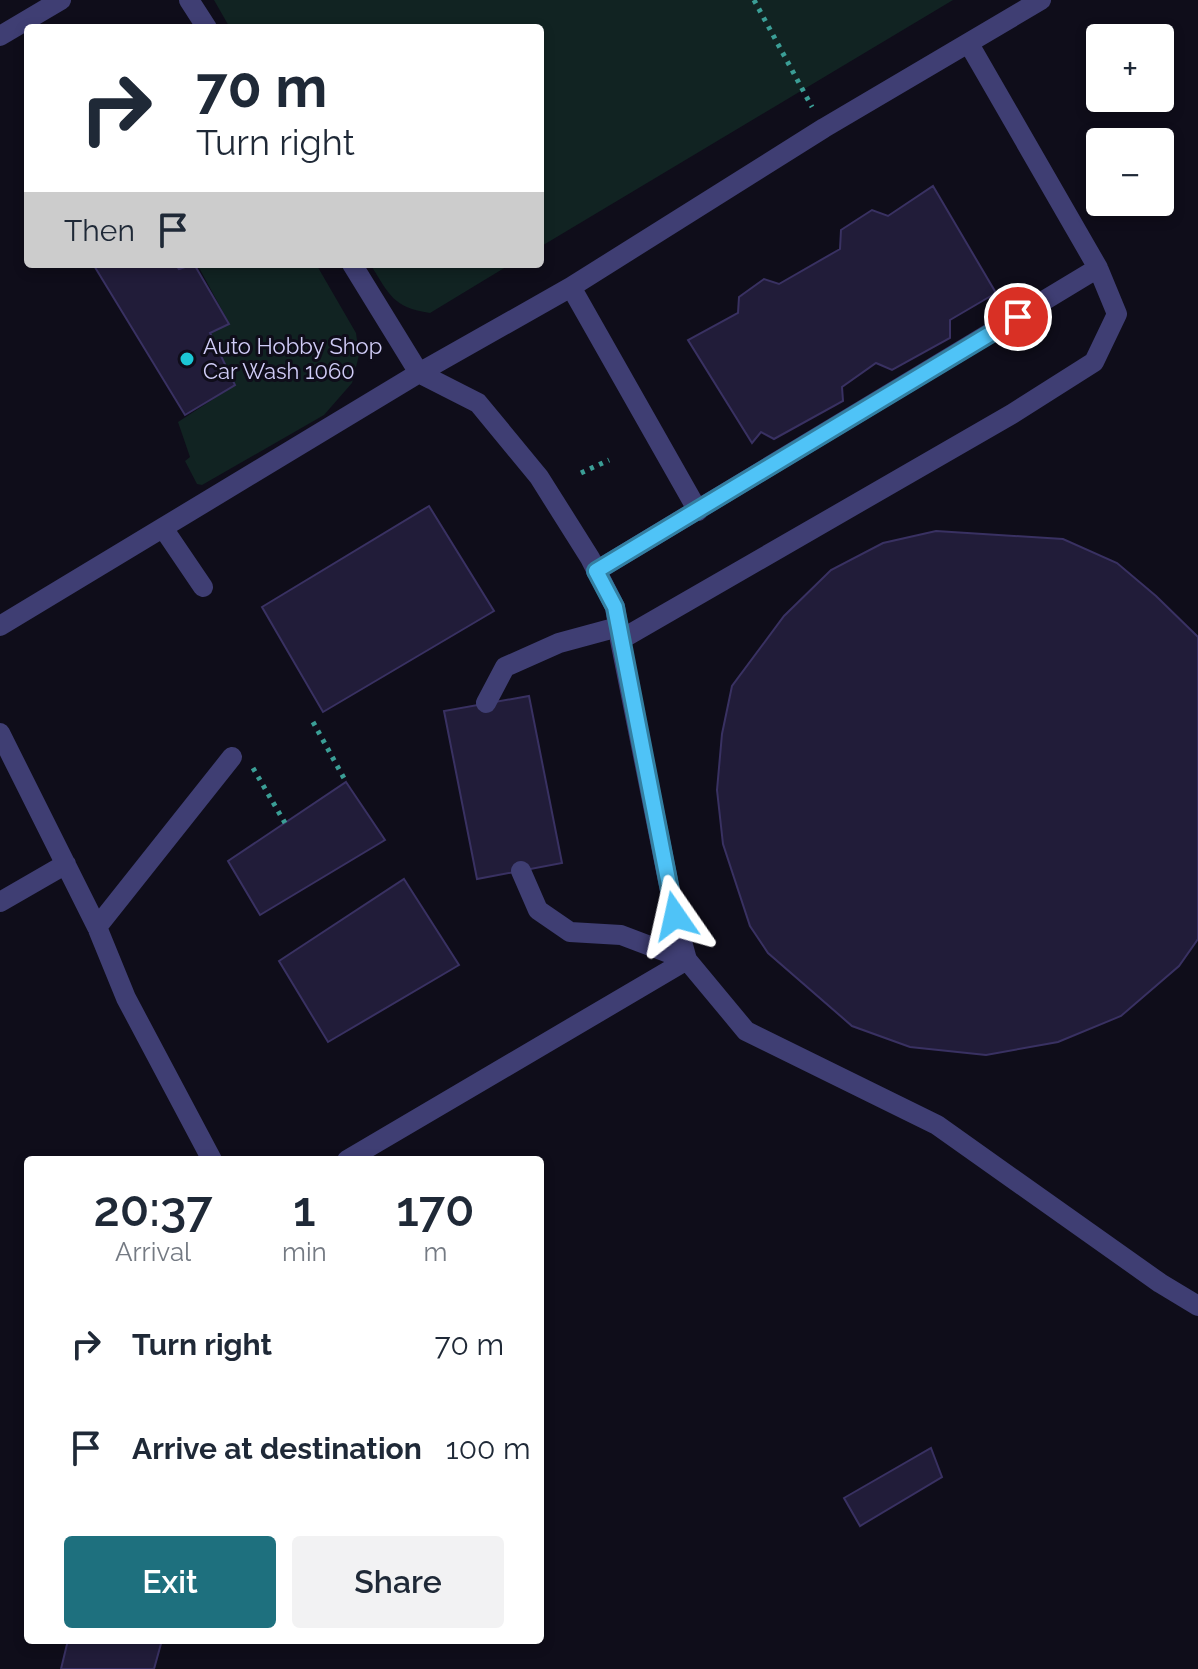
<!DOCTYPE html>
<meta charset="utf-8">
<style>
body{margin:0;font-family:Raleway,sans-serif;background:#f2f2f3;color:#1f2937;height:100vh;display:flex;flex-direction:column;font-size:30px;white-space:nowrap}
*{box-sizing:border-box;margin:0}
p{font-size:26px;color:#747a83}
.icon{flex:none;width:44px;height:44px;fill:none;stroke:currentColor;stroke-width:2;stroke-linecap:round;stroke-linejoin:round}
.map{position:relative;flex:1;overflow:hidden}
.drawer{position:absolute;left:24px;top:1156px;width:520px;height:488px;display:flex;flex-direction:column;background:#fff;border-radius:8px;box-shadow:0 4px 12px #0003}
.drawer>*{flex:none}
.banner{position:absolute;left:24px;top:24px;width:520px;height:244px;border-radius:8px;box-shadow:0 4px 12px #0003;background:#fff;color:#1f2937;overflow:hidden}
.buttons{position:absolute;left:1086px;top:24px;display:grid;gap:16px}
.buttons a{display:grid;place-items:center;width:88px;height:88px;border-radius:8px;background:#fff;box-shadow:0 4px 12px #0003;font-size:40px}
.pin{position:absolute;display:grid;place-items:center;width:68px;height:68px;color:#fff;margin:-34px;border:4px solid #fff;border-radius:50%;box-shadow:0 2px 8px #0007}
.me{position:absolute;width:88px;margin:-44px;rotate:349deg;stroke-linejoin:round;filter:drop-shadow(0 0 6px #0008)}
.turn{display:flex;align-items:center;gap:28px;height:168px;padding:0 40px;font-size:36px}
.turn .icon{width:104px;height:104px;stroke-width:2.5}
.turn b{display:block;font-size:56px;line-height:68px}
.then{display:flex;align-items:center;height:76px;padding:0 40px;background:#0003;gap:16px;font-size:30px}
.eta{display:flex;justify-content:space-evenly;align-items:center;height:136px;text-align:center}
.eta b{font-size:48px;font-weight:600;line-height:56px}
.action{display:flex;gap:16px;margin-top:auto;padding:16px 40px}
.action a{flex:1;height:92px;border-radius:8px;background:#1e707e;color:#fff;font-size:32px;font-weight:600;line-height:92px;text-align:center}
.action a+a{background:#f2f2f3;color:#1f2937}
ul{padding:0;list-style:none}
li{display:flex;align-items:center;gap:24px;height:104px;padding:0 40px}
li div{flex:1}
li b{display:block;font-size:30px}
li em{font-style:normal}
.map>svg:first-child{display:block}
</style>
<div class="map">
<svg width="1198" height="1669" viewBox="0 0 1198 1669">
<rect width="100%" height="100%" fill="#0f0d1a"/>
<!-- green -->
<path fill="#112322" d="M214,0h739l-413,247v-219h-310z
M197,264h119l40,69 3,22 -7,28 -28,32 -122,70 -5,-1 -12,-23 5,-4 -12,-35 57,-37 -25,-52 19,-10z
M370,264h141l-81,49c-38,-6 -40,-18 -60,-49z"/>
<!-- building -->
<path fill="#211c39" stroke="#393162" stroke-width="2" d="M933,186l63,107 -46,27v18l-58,32 -16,-7 -34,24 1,14 -69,38 -13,-7 -9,11 -64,-103 50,-27 1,-16 25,-18 15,5 61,-35 1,-19 31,-20 16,6z
M93,264h82l4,5 15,-5 35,60 -19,9 25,52 -50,30z
M429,506l65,105 -171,101 -61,-105z
M936,531l127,8 54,24 39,33 42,41v302l-19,27 -58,50 -63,26 -72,13 -76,-8 -58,-21 -84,-73 -18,-27 -27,-82 -6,-54 5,-56 10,-48 52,-70 47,-46 52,-27z
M529,696l33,167 -85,16 -33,-168z
M346,782l39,58 -125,75 -32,-54z
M404,879l55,86 -131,77 -49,-81z
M931,1448l11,29 -82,49 -16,-28z
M68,1640h94l-8,29h-93z"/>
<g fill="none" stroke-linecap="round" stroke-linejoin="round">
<!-- path -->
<path stroke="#3b9e96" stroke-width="5" stroke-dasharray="4 6" stroke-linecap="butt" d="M754,0l58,107
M581,473l28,-13
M313,722l33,60
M253,768l32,55"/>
<!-- minor -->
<path stroke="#3f3e73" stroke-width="20" d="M189,0l18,28
M0,36l61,-36
M352,264l67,109 59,30 61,74 51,81 25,49 5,33
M571,287l127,224
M163,528l40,59
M596,571l502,-303
M0,626l419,-253 152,-86 253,-159 217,-128
M486,703l19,-36 54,-24 59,-16
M0,733l97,194 29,71 86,162
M521,871l17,39 32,22 51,3 66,25 59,71 191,94 223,158 38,23
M0,902l66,-38
M97,927l135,-170
M347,1160l340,-200 -12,-44 -55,-276 392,-226 82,-52 23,-48 -19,-46 -129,-224"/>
</g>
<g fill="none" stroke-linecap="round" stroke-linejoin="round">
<defs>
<path id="route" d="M675,916l-60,-309 -19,-36 422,-254"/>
</defs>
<!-- route casing -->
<use href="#route" stroke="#337fa1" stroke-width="20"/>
<!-- route -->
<use href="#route" stroke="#4fc3f7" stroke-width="14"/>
</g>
<!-- markers -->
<circle fill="#1cc7d5" stroke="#0f0d1a" stroke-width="3" cx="187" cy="359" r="8"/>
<g text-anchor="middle" stroke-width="6" stroke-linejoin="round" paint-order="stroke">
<!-- poi labels -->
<g font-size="22" fill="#d1cdf8" stroke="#0f0d1a" text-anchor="start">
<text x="203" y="354">Auto Hobby Shop<tspan x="203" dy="25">Car Wash 1060</tspan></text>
</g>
</g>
</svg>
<div class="buttons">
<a>+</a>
<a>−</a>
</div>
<div class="pin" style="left:1018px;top:317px;background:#d93025"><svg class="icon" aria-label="arrive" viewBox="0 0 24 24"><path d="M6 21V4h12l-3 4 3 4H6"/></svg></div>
<svg class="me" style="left:675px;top:916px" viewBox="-20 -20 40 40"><path d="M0-17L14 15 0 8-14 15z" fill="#4fc3f7" stroke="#fff" stroke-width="4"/></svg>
<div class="banner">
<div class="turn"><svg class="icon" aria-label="right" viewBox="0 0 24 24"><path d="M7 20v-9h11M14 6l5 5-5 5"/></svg><div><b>70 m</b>Turn right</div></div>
<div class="then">Then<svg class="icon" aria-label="arrive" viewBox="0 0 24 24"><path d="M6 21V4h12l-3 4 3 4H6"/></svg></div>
</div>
<section class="drawer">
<div class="eta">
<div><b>20:37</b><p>Arrival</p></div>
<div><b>1</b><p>min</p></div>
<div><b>170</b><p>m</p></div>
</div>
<ul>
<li><svg class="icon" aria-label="right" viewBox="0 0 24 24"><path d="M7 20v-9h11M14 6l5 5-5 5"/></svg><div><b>Turn right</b></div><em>70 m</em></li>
<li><svg class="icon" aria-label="arrive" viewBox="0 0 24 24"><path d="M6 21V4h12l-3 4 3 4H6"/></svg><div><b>Arrive at destination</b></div><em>100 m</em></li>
</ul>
<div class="action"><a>Exit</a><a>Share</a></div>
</section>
</div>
